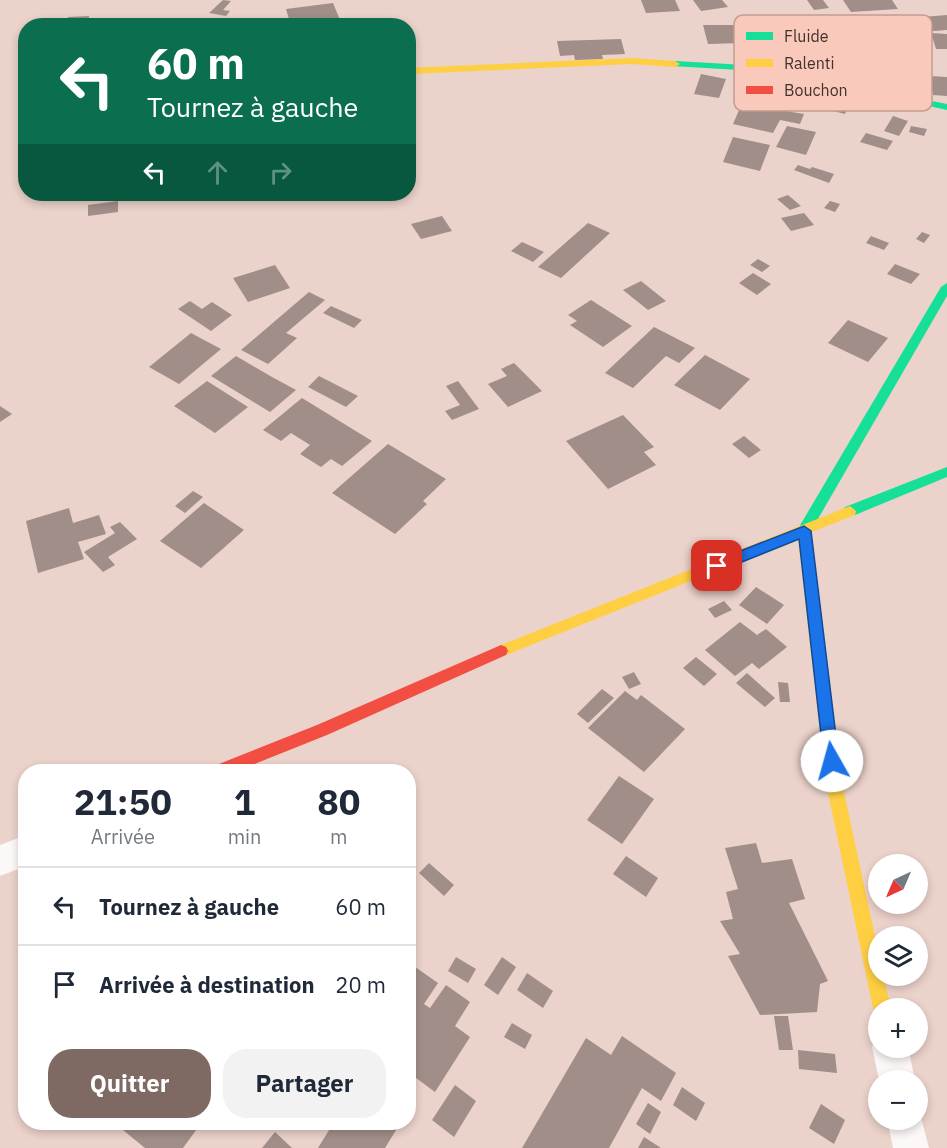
<!DOCTYPE html>
<html lang="fr">
<meta charset="utf-8">
<style>
body{margin:0;font-family:"IBM Plex Sans",sans-serif;background:#f2f2f3;color:#1f2937;height:100vh;display:flex;flex-direction:column;font-size:22px;white-space:nowrap}
*{box-sizing:border-box;margin:0}
p{font-size:20px;color:#747a83}
.icon{flex:none;width:33px;height:33px;fill:none;stroke:currentColor;stroke-width:2;stroke-linecap:round;stroke-linejoin:round}
.map{position:relative;flex:1;overflow:hidden}
.sheet{position:absolute;left:18px;top:764px;width:398px;height:366px;display:flex;flex-direction:column;background:#fff;border-radius:24px;box-shadow:0 3px 9px #0003}
.sheet>*{flex:none}
.banner{position:absolute;left:18px;top:18px;width:398px;height:183px;border-radius:24px;box-shadow:0 3px 9px #0003;background:#0b6e4f;color:#fff;overflow:hidden}
.needle{width:39px;rotate:224deg}
.tools{position:absolute;left:868px;top:854px;display:grid;gap:12px}
.tools a{display:grid;place-items:center;width:60px;height:60px;border-radius:50%;background:#fff;box-shadow:0 3px 9px #0003;font-size:30px}
.pin{position:absolute;display:grid;place-items:center;width:51px;height:51px;color:#fff;margin:-26px;border-radius:12px;box-shadow:0 3px 9px #0006}
.me{position:absolute;width:66px;margin:-33px;rotate:353deg;stroke-linejoin:round;filter:drop-shadow(0 0 4px #0008)}
.turn{display:flex;align-items:center;gap:21px;height:126px;padding:0 30px;font-size:27px}
.turn .icon{width:78px;height:78px;stroke-width:2.5}
.turn b{display:block;font-size:42px;line-height:51px}
.lanes{display:flex;align-items:center;height:57px;padding:0 30px;background:#0003;justify-content:center;gap:30px;direction:ltr}
.lanes .off{opacity:.35}
.eta{display:flex;justify-content:space-evenly;align-items:center;height:102px;text-align:center}
.eta b{font-size:36px;font-weight:800;line-height:42px}
.cta{display:flex;gap:12px;margin-top:auto;padding:12px 30px}
.cta a{flex:1;height:69px;border-radius:24px;background:#7e6a63;color:#fff;font-size:24px;font-weight:800;line-height:69px;text-align:center}
.cta a+a{background:#f2f2f3;color:#1f2937}
ul{padding:0;list-style:none}
li{display:flex;align-items:center;gap:18px;height:78px;padding:0 30px;border-top:2px solid #e0e1e3}
li div{flex:1}
li b{display:block;font-size:22px}
li em{font-style:normal}
.map>svg:first-child{display:block}
</style>
<div class="map">
<svg width="947" height="1148" viewBox="0 0 947 1148">
<rect width="100%" height="100%" fill="#ebd2ca"/>
<!-- building -->
<path fill="#a18e89" d="M223,0l8,1 -8,9 7,1 -4,5 -17,-3z
M641,0h34l5,11 -34,2z
M693,0h29l6,7 -27,4z
M807,0h16l6,8 -15,2z
M843,0h49l6,9 -47,3z
M333,3l7,17 -49,6 -5,-17z
M947,15v15l-26,2 -10,-14z
M89,16l-1,10h-21l1,-9z
M703,25h33l7,18 -35,1z
M931,33l16,1v15h-11z
M621,39l4,15 -23,1 1,4 -28,1 -1,-5 -14,1 -3,-15z
M701,74l25,5 -7,19 -25,-4z
M930,76l17,1v19l-14,-1z
M743,101l49,11 12,2 -4,10 -20,-4 -7,13 -40,-9z
M832,101l17,4 -4,9 -16,-4z
M893,116l15,5 -9,15 -15,-5z
M787,126l29,6 -10,23 -30,-8z
M911,126l16,3 -3,7 -15,-4z
M866,133l27,8 -6,9 -27,-8z
M733,137l37,8 -10,26 -37,-9z
M798,165l12,4 2,-2 22,7 -5,9 -35,-13z
M788,195l13,11 -11,4 -13,-11z
M118,201v11l-30,4v-11z
M830,201l10,3 -5,8 -11,-4z
M804,213l10,12 -23,6 -10,-13z
M442,216l10,15 -31,8 -10,-15z
M588,223l22,10 -49,45 -23,-11z
M922,232l8,3 -6,8 -8,-4z
M871,236l18,7 -5,7 -18,-7z
M522,242l22,10 -11,10 -22,-11z
M758,259l12,7 -8,6 -12,-7z
M895,264l25,10 -9,10 -24,-10z
M275,265l15,23 -42,14 -15,-24z
M753,273l18,11 -14,11 -18,-12z
M641,281l25,20 -18,9 -25,-20z
M309,292l16,8 -39,33 11,5 -29,26 -27,-14z
M591,300l41,26 -29,21 -33,-22 7,-4 -9,-6z
M190,301l12,8 10,-7 20,13 -21,16 -33,-22z
M331,306l31,14 -8,8 -31,-15z
M848,320l40,18 -20,24 -40,-19z
M654,327l41,21 -16,15 -13,-7 -33,32 -28,-15z
M191,333l30,16 -42,35 -30,-17z
M705,355l45,24 -30,31 -46,-25z
M236,356l36,21 24,13 -26,22 -59,-36z
M514,363l28,28 -34,16 -20,-23 19,-8 -6,-7z
M319,376l39,20 -12,11 -38,-20z
M207,381l41,26 -33,26 -41,-27z
M458,381l21,28 -27,11 -7,-9 15,-6 -14,-19z
M302,398l70,43 -30,25 -11,-7 -10,8 -21,-13 10,-9 -19,-12 -10,8 -18,-11z
M0,406l12,8 -12,8z
M623,415l31,32 -10,5 12,13 -48,24 -42,-48z
M744,436l17,14 -12,8 -17,-14z
M388,444l58,35 -23,22 4,3 -32,30 -63,-41z
M193,491l10,6 -18,16 -10,-7z
M204,503l40,27 -43,38 -41,-27z
M69,508l4,15 26,-8 7,19 -28,8 6,17 -46,14 -12,-52z
M120,522l17,17 -29,18 7,8 -12,7 -19,-20 31,-19 -5,-6z
M756,587l28,18 -17,19 -28,-19z
M724,601l8,9 -17,8 -7,-9z
M740,622l17,13 9,-6 21,18 -28,22 -7,-6 -17,13 -30,-26z
M696,657l21,17 -13,12 -21,-18z
M634,672l7,12 -12,5 -7,-12z
M747,673l28,25 -10,9 -29,-24z
M778,682l10,1 2,19h-10z
M602,689l12,9 -26,25 -11,-9z
M625,691l12,9 4,-5 44,34 -41,43 -56,-44z
M619,776l35,23 -32,45 -35,-24z
M756,843l6,20 30,-4 13,40 -16,4 39,78 -8,3 -3,28 -57,3 -32,-59 12,-2 -20,-33 13,-2 -7,-27 12,-3 -13,-41z
M626,856l32,22 -12,19 -33,-23z
M429,863l25,22 -10,11 -25,-23z
M456,957l20,12 -8,14 -20,-12z
M502,957l14,10 -18,28 -14,-10z
M26,962v41h-2l-6,-38z
M408,962l30,21 -14,21 6,4 16,-23 24,17 -15,24 15,11 -35,55 -27,-20z
M527,973l26,18 -10,17 -26,-18z
M774,1016h14l5,34h-14z
M512,1023l20,12 -7,14 -21,-12z
M622,1036l54,37 -15,28 -19,-13 -33,60h-87l64,-110 25,17z
M798,1050l37,4 2,19 -38,-4z
M455,1085l21,16 -22,36 -22,-17z
M682,1087l23,16 -9,18 -23,-16z
M648,1103l13,9 -11,22 -14,-10z
M821,1104l24,16 -11,24 -25,-16z
M121,1122h81l-19,26h-38l-27,-22z
M334,1122h67l-16,26h-67z
M275,1132l17,16h-30z
M644,1137l17,11h-23z"/>
<g fill="none" stroke-linecap="round" stroke-linejoin="round">
<!-- street -->
<path fill="#fcf8f7" fill-rule="evenodd" d="M26,835v31l-26,10v-31z
M879,1034v13h29l7,33h-36l-7,-33z
M918,1106l11,42h-36l-6,-29h31z"/>
<!-- fast -->
<path fill="#16e098" fill-rule="evenodd" d="M675,61l145,8 39,5 29,18 59,12v6l-65,-14 -26,-17 -36,-4 -148,-9 -2,-2z
M947,283v13l-136,235 -2,8h-10l-2,-4 2,-8 142,-240z
M947,467v10l-92,38h-10l-1,-4 1,-4z"/>
<!-- slow -->
<path fill="#ffcf43" fill-rule="evenodd" d="M632,58l43,3 5,3 -5,3 -43,-3 -224,10v-6z
M850,506l6,5 -1,4 -46,18 33,250 37,172v20h4l8,33h-12v7l-6,-7 -47,-225 -28,-245 -292,117 -5,2 -5,-2 -2,-4 2,-4z"/>
<!-- jam -->
<path fill="#f24e42" fill-rule="evenodd" d="M501,645l5,2 2,4 -2,4 -179,80 -90,36h-26l3,-5 103,-41z"/>
</g>
<!-- route -->
<path fill="#1a73e8" stroke="#114b97" stroke-width="1.5" d="M804,526l7,5 28,230 -2,5 -5,2 -6,-2 -2,-5 -25,-222 -82,33 -7,-6 2,-4z"/>
<!-- legend -->
<rect x="734" y="15" width="198" height="96" rx="9" fill="#f9cabc" stroke="#c39c91" stroke-width="1.5"/>
<rect x="746" y="32" width="27" height="8" fill="#16e098"/>
<rect x="746" y="59" width="27" height="8" fill="#ffcf43"/>
<rect x="746" y="86" width="27" height="8" fill="#f24e42"/>
<g font-size="16" fill="#44322c">
<text x="784" y="42">Fluide</text>
<text x="784" y="69">Ralenti</text>
<text x="784" y="96">Bouchon</text>
</g>
</svg>
<div class="tools">
<a><svg class="needle" viewBox="-14 -14 28 28"><path d="M0-13l5 13h-10z" fill="#e53935"/><path d="M0 13l5-13h-10z" fill="#747a83"/></svg></a>
<a><svg class="icon" aria-label="layers" viewBox="0 0 24 24"><path d="M12 4l9 5-9 5-9-5zM3 14l9 5 9-5"/></svg></a>
<a>+</a>
<a>−</a>
</div>
<div class="pin" style="left:717px;top:566px;background:#d93025"><svg class="icon" aria-label="arrive" viewBox="0 0 24 24"><path d="M6 21V4h12l-3 4 3 4H6"/></svg></div>
<svg class="me" style="left:832px;top:761px" viewBox="-20 -20 40 40"><circle r="19" fill="#fff"/><path d="M0-13L10 11 0 6-10 11z" fill="#1a73e8"/></svg>
<div class="banner">
<div class="turn"><svg class="icon" aria-label="left" viewBox="0 0 24 24"><path d="M17 20v-9H6M10 6l-5 5 5 5"/></svg><div><b>60 m</b>Tournez à gauche</div></div>
<div class="lanes"><svg class="icon" aria-label="left" viewBox="0 0 24 24"><path d="M17 20v-9H6M10 6l-5 5 5 5"/></svg><svg class="icon off" aria-label="ahead" viewBox="0 0 24 24"><path d="M12 20V5M6 11l6-6 6 6"/></svg><svg class="icon off" aria-label="right" viewBox="0 0 24 24"><path d="M7 20v-9h11M14 6l5 5-5 5"/></svg></div>
</div>
<section class="sheet">
<div class="eta">
<div><b>21:50</b><p>Arrivée</p></div>
<div><b>1</b><p>min</p></div>
<div><b>80</b><p>m</p></div>
</div>
<ul>
<li><svg class="icon" aria-label="left" viewBox="0 0 24 24"><path d="M17 20v-9H6M10 6l-5 5 5 5"/></svg><div><b>Tournez à gauche</b></div><em>60 m</em></li>
<li><svg class="icon" aria-label="arrive" viewBox="0 0 24 24"><path d="M6 21V4h12l-3 4 3 4H6"/></svg><div><b>Arrivée à destination</b></div><em>20 m</em></li>
</ul>
<div class="cta"><a>Quitter</a><a>Partager</a></div>
</section>
</div>
